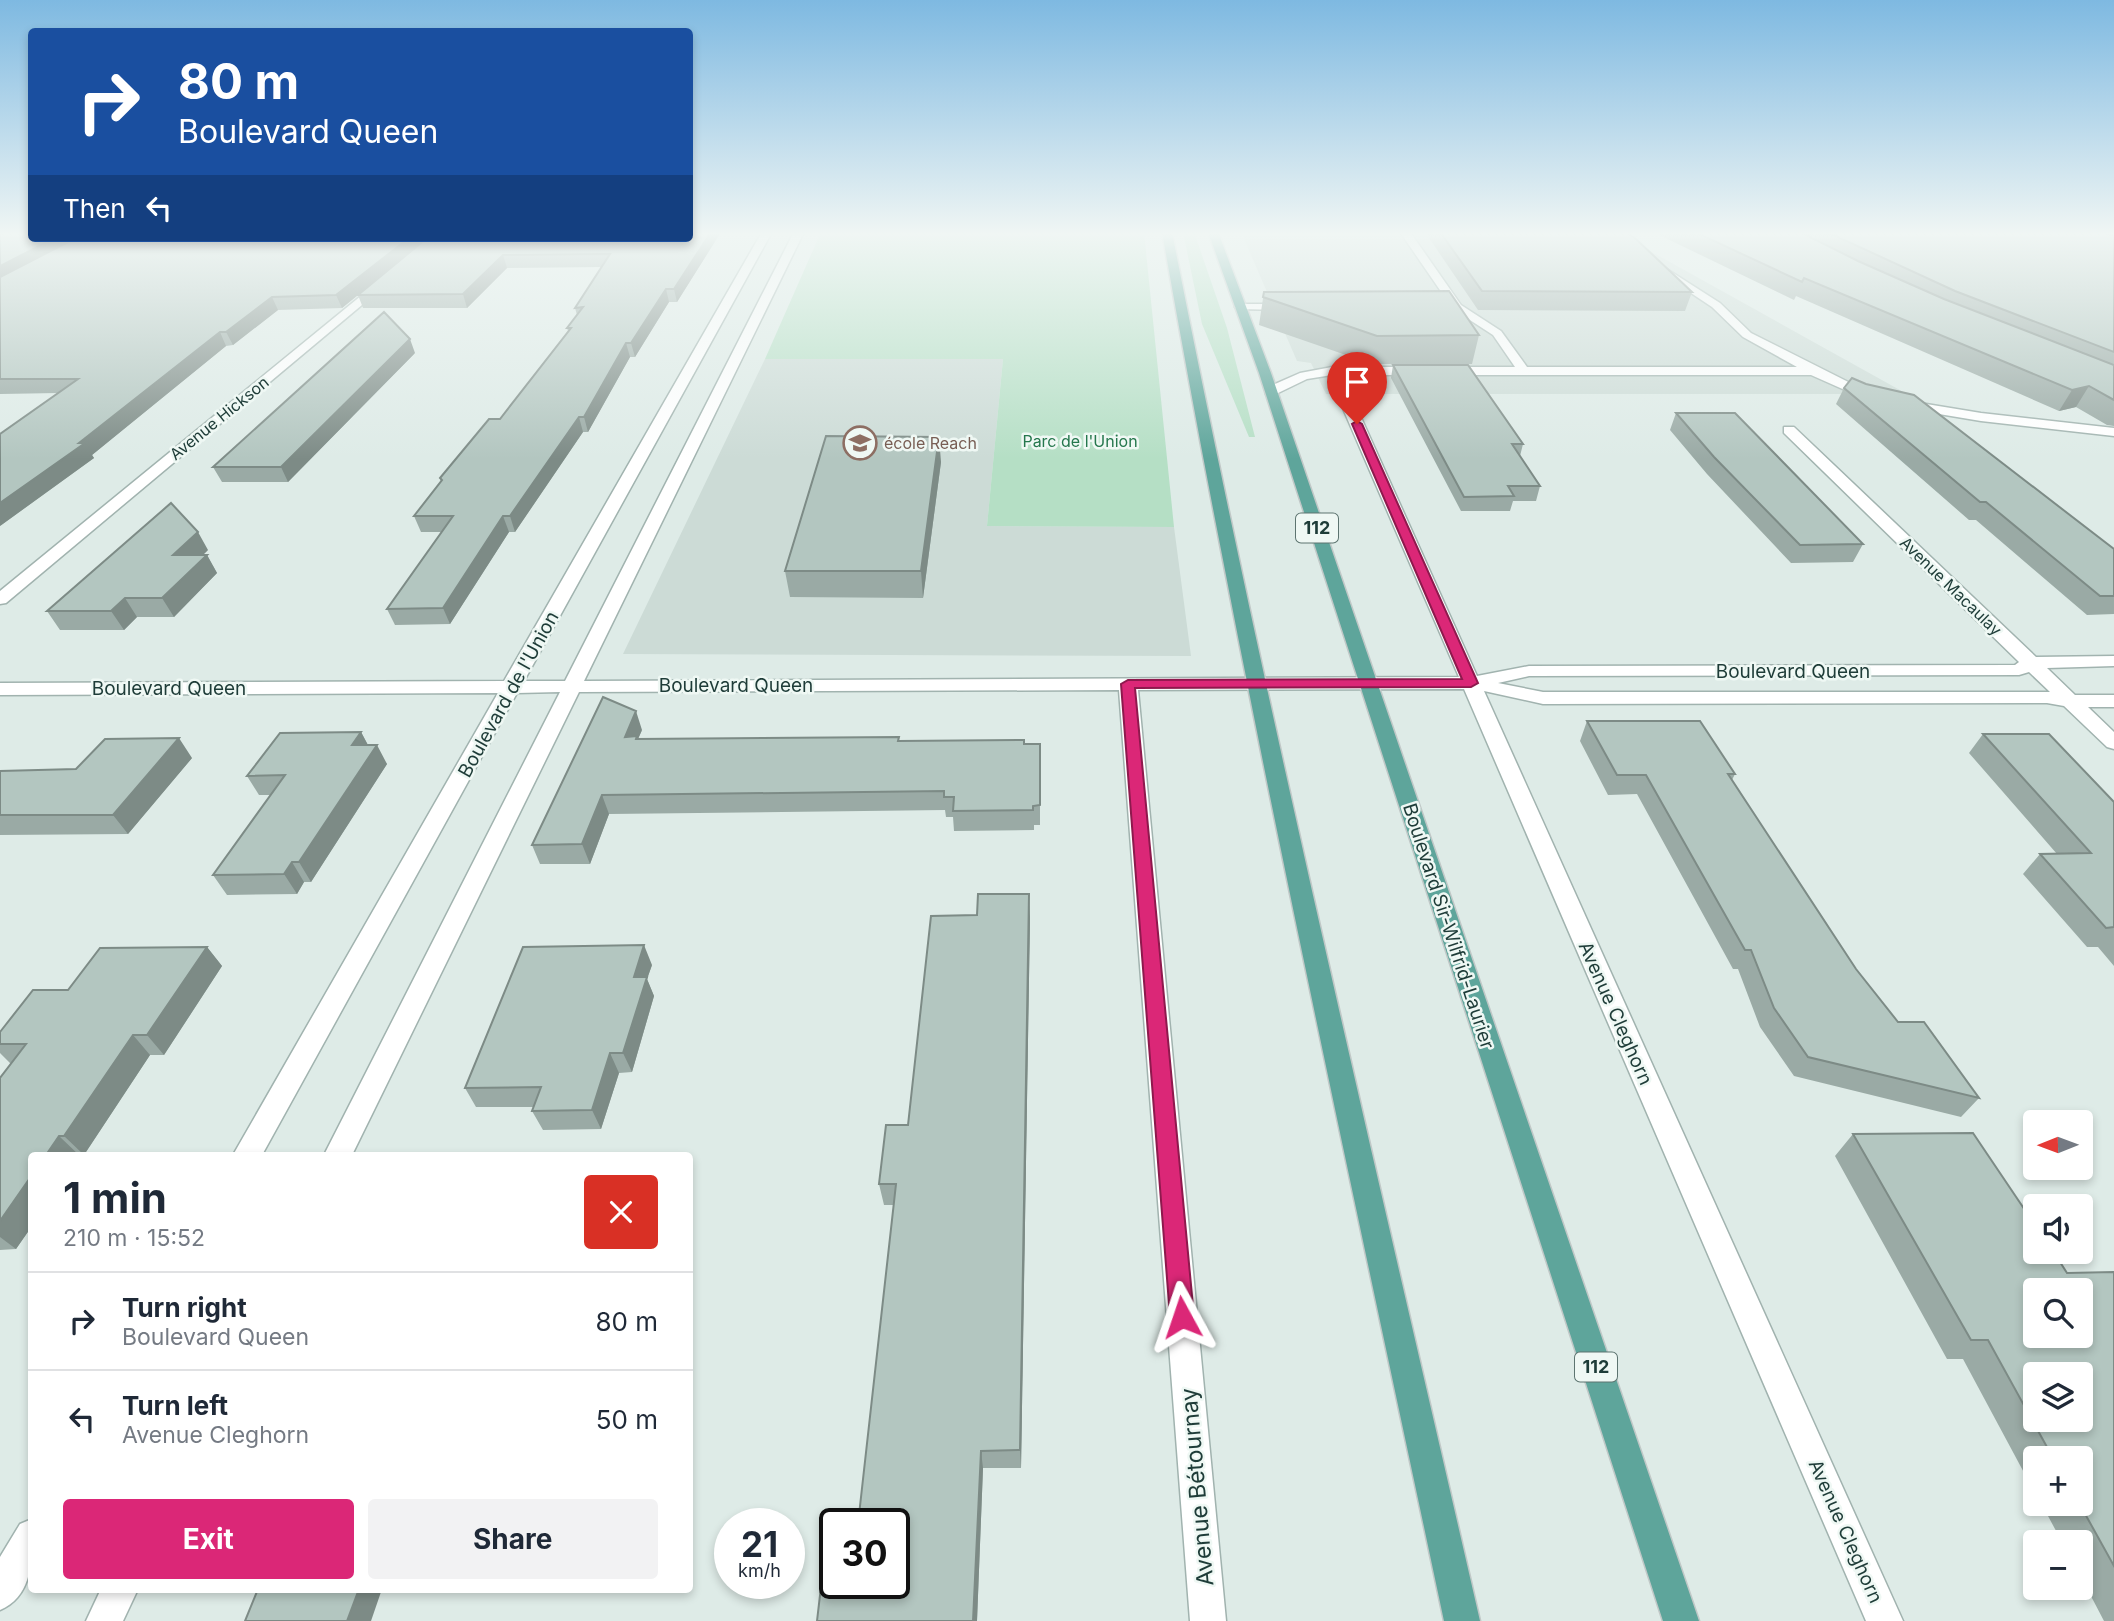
<!DOCTYPE html>
<meta charset="utf-8">
<style>
body{margin:0;font-family:Inter,sans-serif;background:#f2f2f3;color:#1f2937;height:100vh;display:flex;flex-direction:column;font-size:26px;white-space:nowrap}
*{box-sizing:border-box;margin:0}
p{font-size:23px;color:#747a83}
.icon{flex:none;width:38px;height:38px;fill:none;stroke:currentColor;stroke-width:2;stroke-linecap:round;stroke-linejoin:round}
.map{position:relative;flex:1;overflow:hidden}
.details{position:absolute;left:28px;top:1152px;width:665px;height:441px;display:flex;flex-direction:column;background:#fff;border-radius:7px;box-shadow:0 4px 10px #0003}
.details>*{flex:none}
.hud{position:absolute;left:28px;top:28px;width:665px;height:214px;border-radius:7px;box-shadow:0 4px 10px #0003;background:#1a4fa0;color:#fff;overflow:hidden}
.needle{width:46px;rotate:269deg}
.tools{position:absolute;left:2023px;top:1110px;display:grid;gap:14px}
.tools a{display:grid;place-items:center;width:70px;height:70px;border-radius:7px;background:#fff;box-shadow:0 4px 10px #0003;font-size:35px}
.speed{position:absolute;left:714px;top:1508px;display:flex;gap:14px;font-size:35px;font-weight:700;text-align:center}
.speed>*{display:grid;place-content:center;width:91px;height:91px;border-radius:50%;background:#fff;box-shadow:0 4px 10px #0003;line-height:1}
.speed small{font-size:18px;font-weight:400}
.speed .limit{border:4px solid #111;border-radius:10px;background:#fff;color:#111}
.pin{position:absolute;display:grid;place-items:center;width:60px;height:60px;color:#fff;margin:-72px -30px;border-radius:50% 50% 50% 0;rotate:-45deg;box-shadow:0 0 7px #0007}
.pin .icon{rotate:45deg}
.me{position:absolute;width:77px;margin:-38px;rotate:355deg;stroke-linejoin:round;filter:drop-shadow(0 0 5px #0008)}
.turn{display:flex;align-items:center;gap:24px;height:147px;padding:0 35px;font-size:32px}
.turn .icon{width:91px;height:91px;stroke-width:2.5}
.turn b{display:block;font-size:49px;line-height:60px}
.then{display:flex;align-items:center;height:66px;padding:0 35px;background:#0003;gap:14px;font-size:26px}
.round{display:grid;place-items:center;flex:none;width:74px;height:74px;border-radius:7px;background:#f2f2f3}
.head{display:flex;align-items:center;justify-content:space-between;height:119px;padding:0 35px}
h1{font-size:42px;font-weight:700;line-height:52px}
.primary-button{display:flex;gap:14px;margin-top:auto;padding:14px 35px}
.primary-button a{flex:1;height:80px;border-radius:7px;background:#db2777;color:#fff;font-size:28px;font-weight:700;line-height:80px;text-align:center}
.primary-button a+a{background:#f2f2f3;color:#1f2937}
ul{padding:0;list-style:none}
li{display:flex;align-items:center;gap:21px;height:98px;padding:0 35px;border-top:2px solid #e0e1e3}
li div{flex:1}
li b{display:block;font-size:26px}
li em{font-style:normal}
.map>svg:first-child{display:block}
</style>
<div class="map">
<svg width="2114" height="1621" viewBox="0 0 2114 1621">
<rect width="100%" height="100%" fill="#deebe7"/>
<!-- built -->
<path fill="#ccdbd6" d="M1241,232h375l291,162h-581l-15,-31 -14,-2z
M765,359h238l-16,167 187,1 17,129 -568,-2z"/>
<!-- green -->
<path fill="#b5dfc5" d="M821,232h323l30,295 -187,-1 16,-167h-238z
M1183,232h11l33,96 28,109h-6l-47,-113z"/>
<g fill="none" stroke-linecap="round" stroke-linejoin="round">
<defs>
<path id="service" d="M1400,232h10l51,73 40,26 26,36h270l-54,-30 -31,-30 -57,-38 -1,-2 5,-3 61,39 31,30 125,63 -6,4 -5,-1 -54,-24h-479l-25,4 -31,15h-10v-6l34,-15 32,-6h183l-22,-32 -40,-26z
M1241,304h47l6,3 -6,3 -51,-1 -2,-2z
M1908,401l73,12 133,15v8l-133,-15 -78,-13v-6z"/>
<path id="minor" d="M762,232h10l-248,449h41l229,-449h10l-220,449 875,-4 -118,-273 7,-4 7,4 122,272 52,-10 486,-1 4,-3 -235,-229v-6h10l242,230 78,-1v10l-67,2 28,27h39v12h-26l26,25v17l-7,-2 -43,-41 -17,-3 -504,1 -59,-13 419,930h-37l-402,-932 -326,1 88,931h-36l-71,-931 -540,2 -227,463h-28l236,-463 -43,1 -255,462h-29l265,-462 -498,2v-12l504,-2zM2029,672l21,20h-507l-45,-9 31,-7 490,-1z
M378,282l9,2 -381,319 -6,1v-13z
M32,1519c0,33 4,76 -32,91v-53l20,-33z
M101,1589h37l-15,32h-37z"/>
<path id="primary" d="M1162,232h10c91,466 202,927 308,1389h-36c-98,-462 -200,-924 -282,-1389z
M1208,232h10l53,141 428,1248h-36l-404,-1248z"/>
</defs>
<!-- service casing -->
<use href="#service" stroke="#a1b3af" stroke-width="3"/>
<!-- minor casing -->
<use href="#minor" stroke="#a1b3af" stroke-width="3"/>
<!-- primary casing -->
<use href="#primary" stroke="#c0c8c7" stroke-width="3"/>
<!-- service -->
<use href="#service" fill="#fff" fill-rule="evenodd"/>
<!-- minor -->
<use href="#minor" fill="#fff" fill-rule="evenodd"/>
<!-- primary -->
<use href="#primary" fill="#5ea59b" fill-rule="evenodd"/>
</g>
<!-- wall -->
<path fill="#9aaaa5" d="M0,232l690,6v-6h31l-44,70h-8l-34,55h-5l-42,75h-5l-68,100h-6l-59,92 -55,1 -8,-16 55,-77h-21l-7,-16 27,-34 -1,-4 60,-59 68,-88 -1,-3 10,-13 -2,-7 27,-41 -95,1 -40,40h-104l-5,-13 -16,13 -64,2 -45,35 -7,1 -134,109 2,3 -94,68 58,-133 -58,1z
M1425,232h201l66,60 -7,19 -207,-1z
M1653,232h461v194l-7,-1 -31,-18 -17,4 -263,-115 -2,4z
M1264,292l215,43 -7,29h-100l-113,-39z
M415,353l-127,129h-66l-9,-15z
M1393,365l130,79 -3,12 20,30 -4,15h-23l-3,10h-49l-70,-133z
M1844,388l270,161v65l-27,1 -111,-95h-7l-133,-116z
M1676,413l187,131 -10,18 -62,1 -84,-89 -37,-44z
M941,462l-18,136 -133,-1 -5,-26z
M208,550l-5,5h4l10,18 -43,44h-37l-13,13h-64l-13,-19z
M1587,721l148,53 -3,6 124,189 42,53 81,76 -18,19 -167,-41 -34,-49 -22,-58h-5l-96,-175 -29,1 -28,-54z
M642,730l-4,9 402,5v81h-6v5l-80,1 -1,-14h-7l-1,-7 -336,4 -19,50h-50l-8,-19z
M361,732l7,13 19,19 -76,118h-7l-7,12 -70,1 -14,-20 58,-80h-12l-12,-19z
M1983,734l131,68v164l-16,-19h-11l-64,-73 17,-20h17l-88,-101z
M192,758l-64,76 -128,1v-64l76,-2z
M1030,917l-9,551h-38l-6,153h-160l77,-37 -1,-379h-9l-5,-21 29,-59z
M207,947l15,19 -58,89h-14l-66,100h-52v71l-16,23 -16,1v-172l11,-14 -11,-11v-21z
M652,965l-5,14 7,17 -22,76 -13,1 -18,56 -58,1 -11,-19 2,-4h-58l-11,-19z
M1853,1134l214,139 47,-1v349h-10l-23,-44v-35h-19l-21,-39h40v-45h-46v35l-72,-134h-16l-112,-203z"/>
<!-- shaded-wall -->
<path fill="#7d8b86" d="M711,232h10l-44,70 -3,-13z
M55,238h30l-85,45v-17z
M409,238h19l-86,70 -6,-13z
M503,255l4,13 -40,40 -4,-14z
M666,289l3,13 -34,55 -4,-14z
M272,297l6,13 -45,35 -7,-13z
M220,332l6,14 -134,109 2,3 -94,68v-23l79,-60z
M410,339l5,14 -127,129 -7,-15z
M626,343l4,14 -42,75 -4,-15z
M2089,386l-13,21 -17,4 13,-21z
M579,417l4,15 -68,100 -5,-16z
M939,437l2,25 -18,136 -2,-27z
M503,516l6,16 -59,92 -7,-16z
M198,532l10,18 -24,23 -11,-18z
M207,555l10,18 -43,44 -12,-19z
M125,598l12,19 -13,13 -13,-19z
M636,711l6,19 -4,9 5,17 -18,-19z
M361,732l10,19 -19,-6z
M179,738l13,20 -64,76 -15,-19z
M377,745l10,19 -76,118 -12,-20z
M602,795l7,19 -19,50 -8,-20z
M292,862l12,20 -7,12 -13,-20z
M1029,894l1,23 -9,551 -1,-18z
M644,945l8,20 -5,14 7,17 -22,76 -9,-19 11,-76z
M207,947l15,19 -58,89 -17,-20z
M133,1035l17,20 -66,100 -20,-19z
M610,1053l9,20 -18,56 -9,-19z
M59,1136l20,19h-33z
M32,1175v51l-16,23 -16,-12v-16z
M981,1451l2,17 -6,153h-4z
M359,1589h23l-11,32h-24z"/>
<!-- building -->
<path fill="#b3c6c0" stroke="#7d8b86" stroke-width="2" fill-rule="evenodd" d="M0,232h32v6h23l-55,28z
M690,232h21l-37,57h-8l-35,54h-5l-42,74h-5l-69,99h-7l-60,92 -56,1 66,-93h-39l28,-36 -2,-2 49,-59h11l71,-91h-4l16,-21 -8,1 35,-54 -107,1 -40,39 -105,1 69,-57h263z
M1440,232h186l10,7 56,53 -210,-1z
M1695,232h105l58,29 86,38 170,66v35l-25,-14 -17,4 -268,-112 -2,4z
M1827,232h276l11,4v116l-159,-61z
M76,238h333l-73,57 -64,2 -46,35h-6l-141,111h6l-85,60v-69l78,-55h-78v-102z
M1449,291l30,44 -102,1 -114,-39 1,-5z
M384,312l26,27 -129,128h-68z
M1393,365h75l55,79h-11l28,42h-32l6,10 -50,1z
M1852,378l14,6 48,11 200,154v47h-14l-114,-94h-6l-136,-114z
M1676,413h59l128,131 -63,1 -86,-88z
M826,436l113,1 -18,134h-136z
M171,503l27,29 -25,23h34l-45,43h-37l-14,13h-64z
M603,697l33,14 -11,26 12,-1 -1,3 263,-2 -1,4 126,-1v4h16v61l-7,1v4l-80,1 1,-14h-10v-6l-342,4 -20,49 -50,1z
M1587,721h113l35,53h-7l128,195 42,53h26l55,76 -171,-41 -34,-49 -23,-58h-6l-99,-175h-29z
M361,732l-9,13h25l-78,117h-7l-8,12 -71,1 72,-100 -38,1 33,-43z
M1983,734h66l65,68v125l-8,1 -66,-74 51,-1z
M179,738l-66,77h-113v-44l76,-2 29,-30z
M978,894h51l-9,556 -39,1 -8,170h-156l11,-94h7v57h59v-60h-36l38,-340h-17l7,-59h22l23,-209 46,-1z
M644,945l-10,32h13l-24,76h-13l-18,57 -60,1 9,-24 -76,1 58,-141z
M207,947l-60,88h-14l-69,101h-5l-13,19h-14v20l-32,46v-143l26,-34h-26v-12l33,-42h35l32,-42z
M1973,1133l62,92v26h18l14,22 47,-1v294l-35,-63h2v-45h-28l-65,-118h-17l-118,-206zM2035,1290h46v45h-46zM2035,1374h46v45h-46z
M258,1589h101l-12,32h-102z"/>
<!-- sky -->
<linearGradient id="sky" x2="0" y2="1"><stop stop-color="#7eb9e1"/><stop offset="0.51" stop-color="#f0f6f4"/><stop offset="1" stop-color="#f0f6f4" stop-opacity="0"/></linearGradient>
<rect width="2114" height="459" fill="url(#sky)"/>
<!-- route -->
<path fill="#db2777" stroke="#8e194d" stroke-width="2" d="M1357,421l5,3 116,259 -7,4 -336,1 59,629 -4,9 -8,3 -8,-3 -4,-9 -49,-633 7,-4 334,-1 -110,-255z"/>
<!-- icons -->
<defs>
<symbol id="school-ring" viewBox="-11 -11 22 22"><circle r="9.5" fill="#eff8f4" stroke="#8d6e63" stroke-width="1.5"/><path d="M0-5L7-2L0 1L-7-2ZM-4 1L0 2.5L4 1V4Q0 6-4 4Z" fill="#8d6e63"/></symbol>
</defs>
<g fill-rule="evenodd">
<use href="#school-ring" x="841" y="424" width="38" height="38"/>
</g>
<g text-anchor="middle" stroke-width="5" stroke-linejoin="round" paint-order="stroke">
<!-- far-street labels -->
<g font-size="16" fill="#1e3c38" stroke="#eff8f4">
<text transform="translate(219 418) rotate(-39)" y="6">Avenue Hickson</text>
<text transform="translate(1951 586) rotate(44)" y="6">Avenue Macaulay</text>
</g>
<!-- far-park labels -->
<g font-size="16" fill="#25774d" stroke="#eff8f4">
<text x="1080" y="447">Parc de l'Union</text>
</g>
<!-- far-education labels -->
<g font-size="16" fill="#785e54" stroke="#eff8f4" text-anchor="start">
<text x="884" y="449">école Reach</text>
</g>
<!-- shield labels -->
<g fill="#eff8f4" stroke="#5d7470" stroke-width="2">
<rect x="1296" y="513.5" width="42" height="29" rx="5"/>
<rect x="1575" y="1352.5" width="42" height="29" rx="5"/>
</g>
<g font-size="18" font-weight="bold" fill="#1e3c38">
<text x="1317" y="534">112</text>
<text x="1596" y="1373">112</text>
</g>
<!-- street labels -->
<g font-size="19" fill="#1e3c38" stroke="#eff8f4">
<text x="1793" y="678">Boulevard Queen</text>
<text x="736" y="692">Boulevard Queen</text>
<text x="169" y="695">Boulevard Queen</text>
<text transform="translate(508 694) rotate(-61)" y="7">Boulevard de l'Union</text>
<text transform="translate(1449 926) rotate(72)" y="7">Boulevard Sir-Wilfrid-Laurier</text>
<text transform="translate(1616 1013) rotate(66)" y="7">Avenue Cleghorn</text>
<text transform="translate(1846 1531) rotate(66)" y="7">Avenue Cleghorn</text>
</g>
<!-- near-street labels -->
<g font-size="23" fill="#1e3c38" stroke="#eff8f4">
<text transform="translate(1197 1487) rotate(-95)" y="8">Avenue Bétournay</text>
</g>
</g>
</svg>
<div class="tools">
<a><svg class="needle" viewBox="-14 -14 28 28"><path d="M0-13l5 13h-10z" fill="#e53935"/><path d="M0 13l5-13h-10z" fill="#747a83"/></svg></a>
<a><svg class="icon" aria-label="sound" viewBox="0 0 24 24"><path d="M4 9h4l5-4v14l-5-4H4zM17 9q2 3 0 6"/></svg></a>
<a><svg class="icon" aria-label="search" viewBox="0 0 24 24"><circle cx="10" cy="10" r="6"/><path d="M15 15l6 6"/></svg></a>
<a><svg class="icon" aria-label="layers" viewBox="0 0 24 24"><path d="M12 4l9 5-9 5-9-5zM3 14l9 5 9-5"/></svg></a>
<a>+</a>
<a>−</a>
</div>
<div class="speed"><div>21<small>km/h</small></div><div class="limit">30</div></div>
<div class="pin" style="left:1357px;top:424px;background:#d93025"><svg class="icon" aria-label="arrive" viewBox="0 0 24 24"><path d="M6 21V4h12l-3 4 3 4H6"/></svg></div>
<svg class="me" style="left:1182px;top:1317px" viewBox="-20 -20 40 40"><path d="M0-17L14 15 0 8-14 15z" fill="#db2777" stroke="#fff" stroke-width="4"/></svg>
<div class="hud">
<div class="turn"><svg class="icon" aria-label="right" viewBox="0 0 24 24"><path d="M7 20v-9h11M14 6l5 5-5 5"/></svg><div><b>80 m</b>Boulevard Queen</div></div>
<div class="then">Then<svg class="icon" aria-label="left" viewBox="0 0 24 24"><path d="M17 20v-9H6M10 6l-5 5 5 5"/></svg></div>
</div>
<section class="details">
<div class="head"><div><h1>1 min</h1><p>210 m · 15:52</p></div><a class="round" style="background:#d93025;color:#fff"><svg class="icon" aria-label="close" viewBox="0 0 24 24"><path d="M6 6l12 12M18 6L6 18"/></svg></a></div>
<ul>
<li><svg class="icon" aria-label="right" viewBox="0 0 24 24"><path d="M7 20v-9h11M14 6l5 5-5 5"/></svg><div><b>Turn right</b><p>Boulevard Queen</p></div><em>80 m</em></li>
<li><svg class="icon" aria-label="left" viewBox="0 0 24 24"><path d="M17 20v-9H6M10 6l-5 5 5 5"/></svg><div><b>Turn left</b><p>Avenue Cleghorn</p></div><em>50 m</em></li>
</ul>
<div class="primary-button"><a>Exit</a><a>Share</a></div>
</section>
</div>
